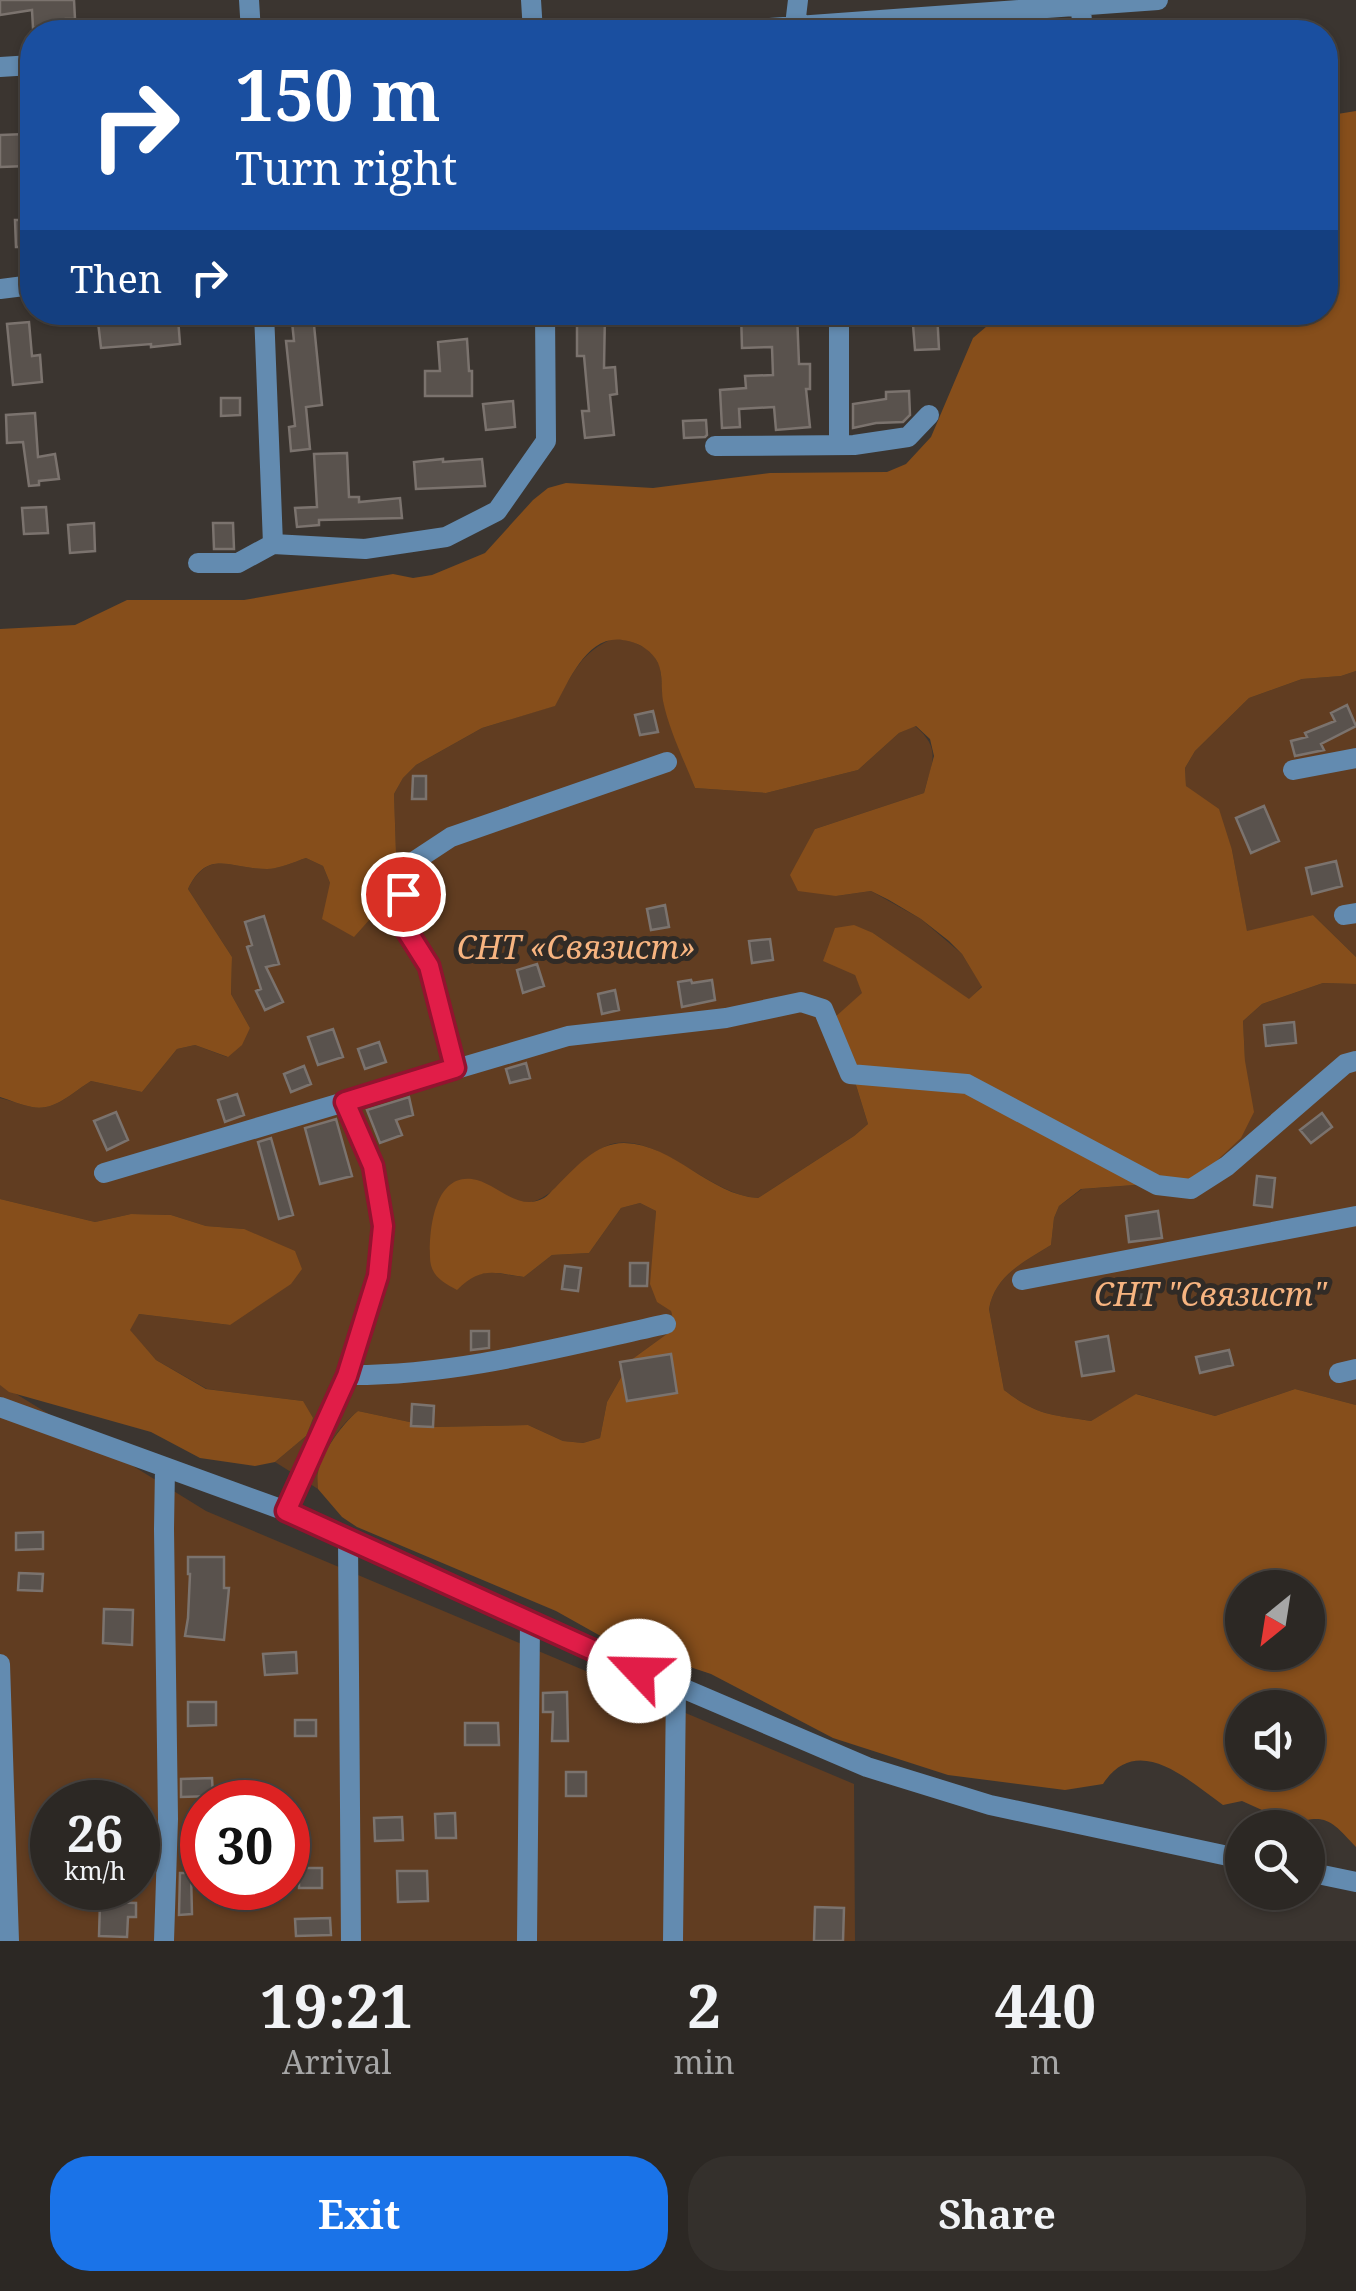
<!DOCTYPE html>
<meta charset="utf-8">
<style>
body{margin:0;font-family:"Noto Serif",serif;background:#34302c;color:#f1f3f6;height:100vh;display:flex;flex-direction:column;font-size:38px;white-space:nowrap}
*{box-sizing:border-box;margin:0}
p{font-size:32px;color:#a6a6a6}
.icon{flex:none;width:55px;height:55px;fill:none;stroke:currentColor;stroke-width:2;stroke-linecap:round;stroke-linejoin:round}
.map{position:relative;height:1941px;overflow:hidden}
.side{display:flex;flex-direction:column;background:#2c2824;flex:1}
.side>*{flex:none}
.top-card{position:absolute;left:20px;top:20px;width:1318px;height:305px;border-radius:40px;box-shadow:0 2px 8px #0004,0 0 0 2px #484441;background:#1a4fa0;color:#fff;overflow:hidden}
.needle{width:65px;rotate:210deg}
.fabs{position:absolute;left:1225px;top:1570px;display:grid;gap:20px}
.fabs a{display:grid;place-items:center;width:100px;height:100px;border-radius:50%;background:#2c2824;box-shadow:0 2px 8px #0004,0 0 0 2px #484441;font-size:50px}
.speed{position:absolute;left:30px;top:1780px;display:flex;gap:20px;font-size:50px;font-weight:700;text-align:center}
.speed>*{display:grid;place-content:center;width:130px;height:130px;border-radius:50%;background:#2c2824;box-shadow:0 2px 8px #0004,0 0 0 2px #484441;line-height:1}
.speed small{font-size:25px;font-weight:400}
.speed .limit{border:15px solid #d22;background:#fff;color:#111}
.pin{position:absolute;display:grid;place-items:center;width:85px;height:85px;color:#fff;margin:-42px;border:5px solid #fff;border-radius:50%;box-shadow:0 2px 10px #0007}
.me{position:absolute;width:110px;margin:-55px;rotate:294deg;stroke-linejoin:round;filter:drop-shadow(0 0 8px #0008)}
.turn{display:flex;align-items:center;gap:35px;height:210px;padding:0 50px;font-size:45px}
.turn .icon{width:130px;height:130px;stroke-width:2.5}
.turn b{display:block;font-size:70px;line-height:85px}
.then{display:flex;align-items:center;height:95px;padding:0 50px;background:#0003;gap:20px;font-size:38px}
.eta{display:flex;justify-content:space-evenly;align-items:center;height:170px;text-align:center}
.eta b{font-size:60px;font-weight:700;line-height:70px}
.cta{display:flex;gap:20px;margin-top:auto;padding:20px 50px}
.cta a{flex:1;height:115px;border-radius:40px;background:#1a73e8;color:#fff;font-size:40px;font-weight:700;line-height:115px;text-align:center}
.cta a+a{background:#34302c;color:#f1f3f6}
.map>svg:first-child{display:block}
</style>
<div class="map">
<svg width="1356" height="1941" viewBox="0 0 1356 1941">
<rect width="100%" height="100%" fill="#3b3530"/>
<!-- green -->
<path fill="#613d21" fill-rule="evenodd" d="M615,638l18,4 17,8 10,16 4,38 31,84 71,5 92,-23 41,-37 16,-7c27,23 17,36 9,67l-109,36 21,67 35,-5 50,28 41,35 20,32 -13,14 -96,-67 -18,42 8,18 -28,24 33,107 -14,12 -96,62c-48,-3 -96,-62 -142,-55 -35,6 -63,66 -95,59 -16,-4 -34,-16 -49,-23l-1,97 19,-4 34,5 28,-22 37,-2 32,-45 19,-5 16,8 -5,73 20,27 4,17 -44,32 -24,42 -7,36 -17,5 -20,-2 -35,-16 -95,2 -75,-16c-23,18 -40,48 -40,78l-43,-27 31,-26 -3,-35 -96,-12 -51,-29 -27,-30 10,-16 91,11 14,-96 -38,-3 -35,-11 -40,-1 -36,8 -95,-23v-101c10,2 21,7 32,9 22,5 41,-15 59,-26l51,11 35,-43 18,-4 32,12 23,-29 -19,-34 1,-37 -44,-68c21,-41 42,-20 78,-20 13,0 28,-7 40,-11l17,8 7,17 49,26 17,-56 -2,-59 9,-16 13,-13 66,-37 72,-22c18,-30 26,-55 61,-68z
M1356,671v286l-43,-42 -66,17 -15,-82 -46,-64 -1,-18 10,-17 54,-53 53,-19 39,-3z
M1323,983l33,1v421l-61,-16 -80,27 -78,-22 -46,27c-41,-7 -53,-5 -87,-31l-15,-81c6,-34 35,-47 62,-64l3,-27 5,-12 23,-17 106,-8 57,-120 -2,-40 19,-17z
M0,1384l206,127 648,273 1,157h-855zM52,1802h86v86h-86zM202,1802h86v86h-86z"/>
<!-- forest -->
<path fill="#864e1b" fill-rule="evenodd" d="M1356,111v560l-15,5 -39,3 -53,19 -54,53 -10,17 1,18 33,23 13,41 15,81 66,-16 43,42v27l-33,-1 -61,21 -19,17 2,40 9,51 -13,26 -33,31 -20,12 -107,8 -22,17 -5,12 -3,27c-27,17 -56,30 -62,64l15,81c34,26 46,24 87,31l45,-27 79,22 80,-27 61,16v442c-23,-24 -29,-35 -63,-23l-51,-23 -19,4c-36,-26 -86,-73 -120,-21l-38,6 -117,-15 -115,-37 -122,-64 -105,-35 -50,-28 -199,-84 -15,-10 -24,-28c0,-5 -1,-11 0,-16 4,-21 24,-49 40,-62l75,16 95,-2 35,16 20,2 17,-5 7,-36 24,-42 44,-32 -4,-17 -14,-9 -7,-18 6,-73 -16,-8 -19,5 -32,45 -37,2 -28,22c-31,-4 -42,-11 -67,13 -15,-8 -27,-15 -27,-33 -1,-26 4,-83 42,-78 24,3 46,34 72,19 4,-2 7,-7 11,-10 19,-19 40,-45 69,-45 50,1 85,52 134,55l96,-62 14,-12 -33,-107 27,-24 -7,-18 -32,-14 12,-33 19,-3 19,8 96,66 13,-12 -20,-33 -13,-13 -28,-22 -32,-19 -18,-9 -35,5 -38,-5 -8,-16 25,-46 109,-36 10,-37 -4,-17 -14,-13 -17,7 -41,37 -92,23 -71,-5c-11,-28 -26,-58 -32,-87 -2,-12 0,-27 -5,-38 -6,-12 -17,-19 -30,-22 -39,-11 -58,38 -73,65l-73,22 -66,37 -13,13 -9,16 2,59 -17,56 -25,28 -32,-18 8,-36 -7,-17 -17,-8c-12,4 -27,11 -39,11 -37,0 -59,-21 -79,20l44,68 -1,37 19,34 -8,17 -14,12 -33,-12 -18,4 -35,43 -51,-11c-18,11 -37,31 -59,26 -11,-2 -22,-7 -32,-10v-468l75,-4 52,-25h117l149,-26 20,4 19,-3 53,-22 48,-53 15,-12 18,-5 87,5 117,-15 117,-1 19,-8 25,-27 42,-99 14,-12 56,-5 10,-9h272v-196zM1242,1588h66v64h-66zM1242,1708h66v64h-66z
M0,1199l95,23 36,-8 40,1 35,11 38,3 51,22 7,18 -11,15 -61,41 -91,-11 -9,16 26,30 50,29 97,12 10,17 -7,18 -31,26 -20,4 -55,-8 -49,-26 -142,-40 -9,-7z"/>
<!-- building -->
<path fill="#59524d" stroke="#7b736e" stroke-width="2.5" d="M0,0h74l1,19h-9l1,7 -34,2 -1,-18 -32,5z
M26,134l1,32 -27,1v-32z
M15,220h17v27h-16z
M291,312h30l1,13h-8l8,80 -16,2 4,42 -19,2 -2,-24 6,-1 -9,-85h8z
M577,312h28l-1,56 11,-1 2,27 -7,1 4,40 -29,3 -3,-27h7l-5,-55h-7z
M741,312h19v3l37,-2 2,51h11v25h-4l4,38 -34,3 -2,-23 -35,2 1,18 -18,1 -2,-38 26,-2 -1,-12 28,-1 -1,-28 -30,1z
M912,312h25l2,37 -24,1z
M178,318l2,26 -29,3v-3l-50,4 -3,-26 29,-3 1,3z
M29,322l3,34 8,-1 2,27 -29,3 -6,-61z
M467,339l2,32h3v25h-47v-25h15l-2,-29z
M909,391l1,24 -7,7 -27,1 -23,5v-24l33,-5v-7z
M221,398h19v17l-19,1z
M513,401l2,26 -29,3 -3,-26z
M35,413l3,44 17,-3 4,25 -20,2v4l-10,1 -6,-44 -16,1 -1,-28z
M706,420l1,15 -2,2 -21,1 -1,-17z
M347,453l2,44h10v5l41,-4 2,20 -83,2v5l-22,2 -2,-19 22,-1 -3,-53z
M443,459v3l39,-3 3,27 -69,3 -2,-27z
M46,507l2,26 -24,1 -2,-26z
M94,523l1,28 -25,2 -2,-28z
M213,523h20l1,26h-20z
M1347,705l9,21 -35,18 3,6 -29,6 -4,-15 16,-4 -2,-4 30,-12 -4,-8z
M653,711l5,21 -18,3 -5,-20z
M413,776h13v23h-14z
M1264,806l15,35 -28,12 -15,-35z
M1336,861l6,25 -30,8 -6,-26z
M665,905l4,22 -18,3 -4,-21z
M264,916l15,48 -13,3 17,35 -18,8 -9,-19 5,-2 -14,-42 5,-2 -7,-23z
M770,939l3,21 -21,3 -3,-22z
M537,964l7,22 -21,7 -6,-23z
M691,980l1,3 20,-3 3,20 -33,7 -4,-25z
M615,990l4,20 -17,4 -4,-20z
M1294,1022l2,21 -30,3 -2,-21z
M333,1029l10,28 -25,8 -10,-28z
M379,1042l7,20 -21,7 -7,-20z
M526,1063l4,15 -20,5 -4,-14z
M304,1066l7,18 -20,8 -7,-18z
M237,1094l7,21 -19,7 -7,-22z
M409,1097l4,18 -17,5 6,15 -22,8 -13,-33z
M116,1112l12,28 -21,10 -13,-29z
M1322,1113l10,14 -21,16 -11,-13z
M336,1119l16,57 -32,8 -15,-56z
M271,1138l22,77 -14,4 -21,-77z
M1257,1176l18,2 -3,29 -18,-2z
M1158,1211l4,27 -33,4 -3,-26z
M630,1263h18l-1,23h-17z
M565,1266l16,2 -3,23 -16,-2z
M1148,1280l4,24 -31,5 -5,-24z
M471,1331h18v17l-18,2z
M1108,1336l6,35 -32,5 -6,-34z
M1229,1350l4,15 -33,8 -4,-16z
M671,1354l6,39 -50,8 -7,-39z
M412,1404l22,2 -1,21 -22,-1z
M43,1532v17l-27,1v-17z
M188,1557h36v31h5l-5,52 -39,-4 3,-18 2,-44h-2z
M19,1573l24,1 -1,17 -24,-1z
M104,1609l29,1 -1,35 -29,-2z
M296,1652l1,21 -32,2 -2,-21z
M567,1692l1,49h-16l1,-29h-10v-19z
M188,1702h28v23l-28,1z
M295,1720h21v16h-21z
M465,1723h33l1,22h-34z
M566,1772h20v24h-20z
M212,1778l1,18 -32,1v-18z
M455,1813l1,25h-20l-1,-24z
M402,1817l1,23 -28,1 -1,-23z
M299,1868h23v20h-23z
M397,1871h30l1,30 -30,1z
M180,1873h11l1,41 -13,1z
M100,1902l36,1v14h-8l-1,20 -28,-1z
M815,1907l29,1 -1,33h-29z
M330,1918l1,17 -35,1 -1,-17z"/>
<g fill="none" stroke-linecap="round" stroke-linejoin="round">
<!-- minor -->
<path stroke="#638bb0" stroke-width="20" d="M249,0l2,32
M531,0l2,32
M798,0l-2,17 10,15
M1080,0l3,32
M712,32l446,-32
M0,67l32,-2
M0,289l32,-4
M264,312l9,232
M839,445v-133
M715,446l139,-1 54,-8 21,-22
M198,563h40l35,-19 92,5 81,-12 51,-26 49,-70 -1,-129
M1293,770l63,-12
M1344,915l12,-2
M455,1068l-26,-103 -30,-45 8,-54 44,-29 216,-75
M104,1173l464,-137 158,-18 75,-16 22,7 27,65 117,10 190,101 34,4 36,-23 118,-102 11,-3
M1022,1280l334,-64
M1339,1373l17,-4
M347,1375c108,1 214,-28 319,-51
M0,1407l286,104 244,112 337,144 123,38 252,54
M286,1511l61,-136 30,-99 6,-50 -10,-59 -28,-65
M348,1539l3,402
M0,1664l9,277
M1308,1872l48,10
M164,1941l4,-122 -4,-290 1,-61
M527,1941l3,-318
M673,1941l3,-254"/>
</g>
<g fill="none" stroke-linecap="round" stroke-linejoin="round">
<defs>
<path id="route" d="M403,894l-3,26 29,46 26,102 -110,34 28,64 10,60 -5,50 -31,100 -61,135 353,160"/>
</defs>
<!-- route casing -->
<use href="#route" stroke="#92132f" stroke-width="25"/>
<!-- route -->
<use href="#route" stroke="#e11d48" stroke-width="18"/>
</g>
<g text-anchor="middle" stroke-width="10" stroke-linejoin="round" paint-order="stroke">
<!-- park labels -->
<g font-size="32" font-style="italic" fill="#f7b480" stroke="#312b26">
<text x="576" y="959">СНТ «Связист»</text>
<text x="1210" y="1306">СНТ "Связист"</text>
</g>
</g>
</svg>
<div class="fabs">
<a><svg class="needle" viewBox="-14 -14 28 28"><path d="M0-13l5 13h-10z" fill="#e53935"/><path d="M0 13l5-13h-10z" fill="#a6a6a6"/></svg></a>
<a><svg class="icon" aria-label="sound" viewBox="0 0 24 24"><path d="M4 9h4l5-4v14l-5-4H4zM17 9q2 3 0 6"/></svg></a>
<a><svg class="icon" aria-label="search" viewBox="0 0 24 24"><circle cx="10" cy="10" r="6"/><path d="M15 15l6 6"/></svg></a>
</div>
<div class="speed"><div>26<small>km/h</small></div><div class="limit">30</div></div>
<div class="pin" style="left:403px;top:894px;background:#d93025"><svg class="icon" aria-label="arrive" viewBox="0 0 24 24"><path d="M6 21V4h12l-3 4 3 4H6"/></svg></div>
<svg class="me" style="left:639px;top:1671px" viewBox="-20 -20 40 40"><circle r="19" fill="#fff"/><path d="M0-13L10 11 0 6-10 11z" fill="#e11d48"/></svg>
<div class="top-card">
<div class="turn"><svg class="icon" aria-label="right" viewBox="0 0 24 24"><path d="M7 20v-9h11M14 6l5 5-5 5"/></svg><div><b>150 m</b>Turn right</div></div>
<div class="then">Then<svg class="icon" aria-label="right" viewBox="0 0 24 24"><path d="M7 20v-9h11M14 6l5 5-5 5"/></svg></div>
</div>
</div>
<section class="side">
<div class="eta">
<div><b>19:21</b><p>Arrival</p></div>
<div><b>2</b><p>min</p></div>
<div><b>440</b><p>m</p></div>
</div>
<div class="cta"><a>Exit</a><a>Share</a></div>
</section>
